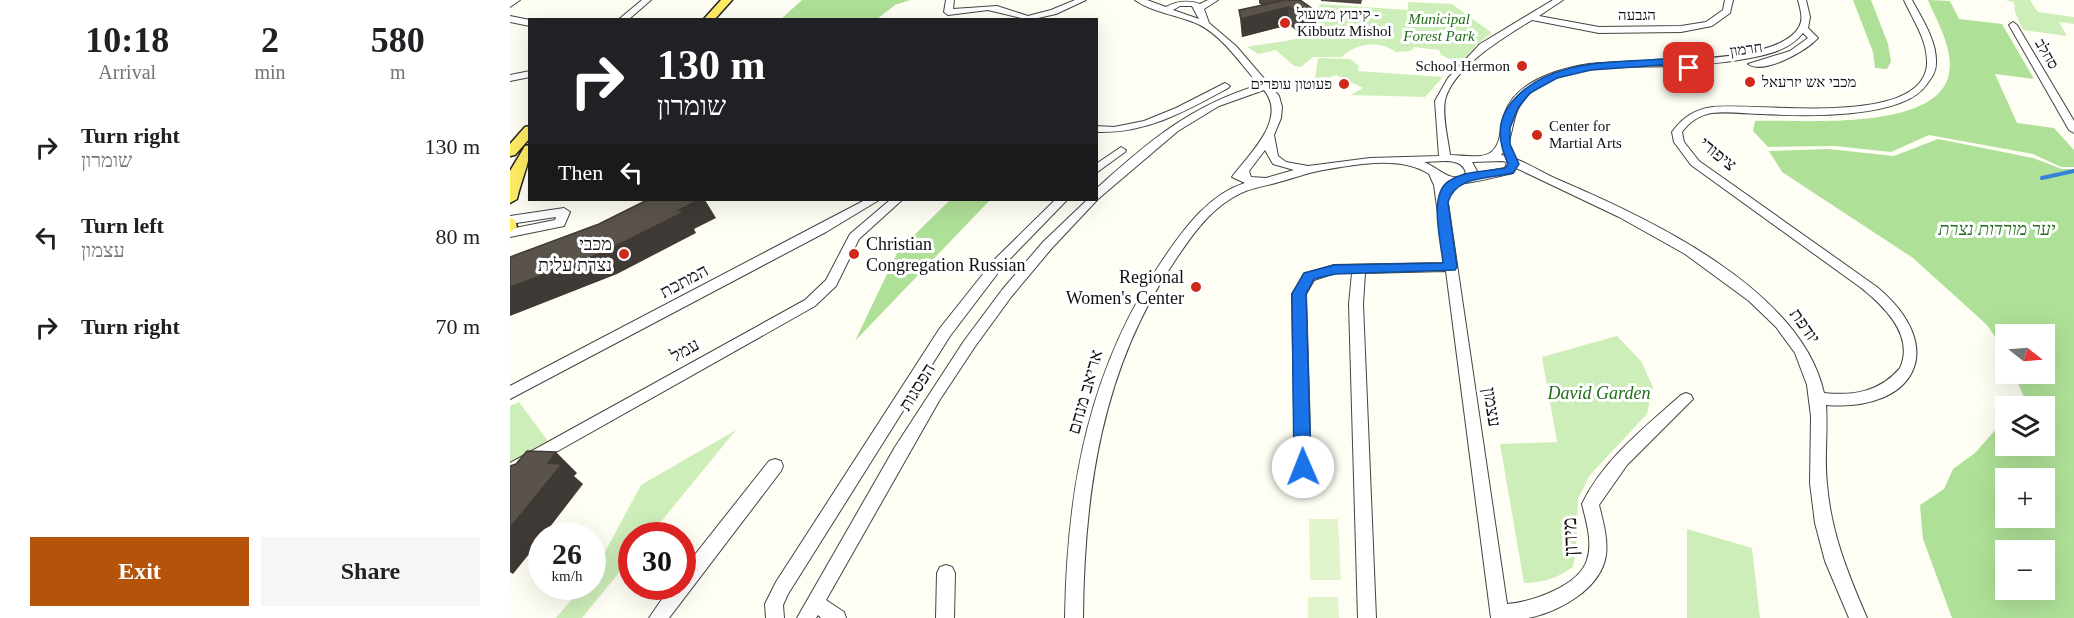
<!DOCTYPE html>
<meta charset="utf-8">
<style>
body{margin:0;font-family:"Times New Roman",Heebo,serif;background:#f6f6f6;color:#202124;height:100vh;display:flex;flex-direction:column;font-size:22px;white-space:nowrap}
*{box-sizing:border-box;margin:0}
p{font-size:20px;color:#757577}
.icon{flex:none;width:33px;height:33px;fill:none;stroke:currentColor;stroke-width:2;stroke-linecap:round;stroke-linejoin:round}
.map{position:relative;flex:1;overflow:hidden}
.panel{display:flex;flex-direction:column;background:#fff;width:510px}
.panel>*{flex:none}
.top-card{position:absolute;left:18px;top:18px;width:570px;height:183px;border-radius:0px;box-shadow:0 6px 24px #0002;background:#202124;color:#fff;overflow:hidden}
.needle{width:39px;rotate:107deg}
.tools{position:absolute;left:1485px;top:324px;display:grid;gap:12px}
.tools a{display:grid;place-items:center;width:60px;height:60px;border-radius:0px;background:#fff;box-shadow:0 6px 24px #0002;font-size:30px}
.speed{position:absolute;left:18px;top:522px;display:flex;gap:12px;font-size:30px;font-weight:700;text-align:center}
.speed>*{display:grid;place-content:center;width:78px;height:78px;border-radius:50%;background:#fff;box-shadow:0 6px 24px #0002;line-height:1}
.speed small{font-size:15px;font-weight:400}
.speed .limit{border:9px solid #d22;background:#fff;color:#111}
.pin{position:absolute;display:grid;place-items:center;width:51px;height:51px;color:#fff;margin:-26px;border-radius:12px;box-shadow:0 3px 9px #0006}
.me{position:absolute;width:66px;margin:-33px;rotate:359deg;stroke-linejoin:round;filter:drop-shadow(0 0 4px #0008)}
.turn{display:flex;align-items:center;gap:21px;height:126px;padding:0 30px;font-size:27px}
.turn .icon{width:78px;height:78px;stroke-width:2.5}
.turn b{display:block;font-size:42px;line-height:51px}
.then{display:flex;align-items:center;height:57px;padding:0 30px;background:#0003;gap:12px;font-size:22px}
.eta{display:flex;justify-content:space-evenly;align-items:center;height:102px;text-align:center}
.eta b{font-size:36px;font-weight:800;line-height:42px}
.action{display:flex;gap:12px;margin-top:auto;padding:12px 30px}
.action a{flex:1;height:69px;border-radius:0px;background:#b45309;color:#fff;font-size:24px;font-weight:800;line-height:69px;text-align:center}
.action a+a{background:#f6f6f6;color:#202124}
ul{padding:0;list-style:none}
li{display:flex;align-items:center;gap:18px;height:90px;padding:0 30px}
li div{flex:1}
li b{display:block;font-size:22px}
li em{font-style:normal}
main{display:flex;flex:1;min-height:0}
.map>svg:first-child{display:block}
</style>
<main>
<section class="panel">
<div class="eta">
<div><b>10:18</b><p>Arrival</p></div>
<div><b>2</b><p>min</p></div>
<div><b>580</b><p>m</p></div>
</div>
<ul>
<li><svg class="icon" aria-label="right" viewBox="0 0 24 24"><path d="M7 20v-9h11M14 6l5 5-5 5"/></svg><div><b>Turn right</b><p>שומרון</p></div><em>130 m</em></li>
<li><svg class="icon" aria-label="left" viewBox="0 0 24 24"><path d="M17 20v-9H6M10 6l-5 5 5 5"/></svg><div><b>Turn left</b><p>עצמון</p></div><em>80 m</em></li>
<li><svg class="icon" aria-label="right" viewBox="0 0 24 24"><path d="M7 20v-9h11M14 6l5 5-5 5"/></svg><div><b>Turn right</b></div><em>70 m</em></li>
</ul>
<div class="action"><a>Exit</a><a>Share</a></div>
</section>
<div class="map">
<svg width="1564" height="618" viewBox="0 0 1564 618">
<rect width="100%" height="100%" fill="#fffef4"/>
<!-- green -->
<path fill="#ceeeb9" d="M1495,0h25l8,12 36,5v7l-15,-2 8,14 -44,-6 -8,-18 -1,-10z
M898,2l44,2 40,29 -16,12 -16,19 -19,-9 -2,-5 -25,-3 -3,4 -15,1c-16,-12 -41,-9 -54,5h-29l-12,10 -7,-1 -18,-16 -18,4 -11,-7c23,-5 58,-5 77,-20l-9,-7 5,-16 88,6z
M808,58l32,1 9,7 -1,5 85,6 -18,20 -74,-2 12,-7 -27,-13 -10,4 -11,-1z
M1107,336l24,25 12,26 -6,27 -58,62 -11,23 -2,52 -3,16c-16,11 -30,16 -49,16l-24,-139 57,-2 -15,-85z
M9,402l29,39 -38,21v-56z
M226,430l-86,105 -18,1 -1,22 -49,60h-26l26,-31 10,-1 1,-12 48,-89z
M1177,529l65,19 8,70h-73z"/>
<!-- forest -->
<path fill="#afe097" fill-rule="evenodd" d="M292,0h108l-15,5 -18,14h-96z
M1343,0h18l17,44 3,18 -4,7 -12,-1 -2,-16z
M1418,0l22,1 9,18 43,5 32,55 -39,-5 22,49 37,5 20,22v17h-13l-28,-13 -104,-19 -38,17 -56,-6 -67,1 -15,-16 2,-10c43,-2 182,12 194,-47 5,-25 -12,-52 -21,-74z
M1428,139l95,19 29,11h12v449h-122l-29,-79 -3,-34 24,-16 9,-20 22,-16 30,-34 1,27h38v-40h-28l8,-9 -10,-23h30v-40h-38l-1,18 -18,-27 -74,-67 -131,-86 -13,-21 59,-2 66,7zM1534,478v40h-38v-40zM1534,550v40h-38v-40z
M440,200h40l-135,141 43,-90z"/>
<!-- pitch -->
<path fill="#e1f4cc" d="M799,519h29l3,61h-31z
M798,597h30l1,21h-31z"/>
<g fill="none" stroke-linecap="round" stroke-linejoin="round">
<!-- stream -->
<path stroke="#3583d8" stroke-width="4" d="M1532,178l32,-7"/>
<defs>
<path id="minor" d="M0,0h10l-10,7z
M132,0h9l-23,20h-10z
M436,0h8l-1,9 44,-3 31,10 23,-6 24,-10h11l-30,14 -27,6 -41,-10 -40,5 -4,-3z
M625,0h12l19,7c11,-6 22,-7 34,-3l8,-4h10l-14,9 5,14 27,23 43,50 3,11 -1,11 -7,17 4,21 8,6 22,4 62,-8 69,-2 -4,-55 13,-23 32,-34 73,-44h10l-24,16 60,11 82,-1 25,-4 17,-12 2,-10h8l-3,13 -18,13 -31,6 -82,1 -67,-13c-26,16 -79,47 -87,80 -3,17 3,38 5,55 11,0 31,4 40,-2 12,-8 10,-26 14,-38 11,-34 54,-46 85,-51 45,-6 187,4 210,-37 5,-8 1,-19 -1,-27h8l4,17 -2,11 10,10c-12,13 -54,37 -70,26l42,-13 18,-13 -5,-5c-12,15 -29,20 -48,24 -28,6 -57,8 -86,9 -45,2 -103,-4 -140,28 -21,19 -12,42 -28,61 20,3 39,17 58,25 89,38 242,109 265,213 29,3 56,-1 76,-25 15,-33 -17,-63 -40,-81l-169,-122 -17,-23 -2,-10c10,-14 23,-23 41,-25 42,-5 210,22 214,-43 1,-23 -14,-44 -23,-64h8c10,19 25,41 24,63 0,9 -4,14 -9,21 -24,36 -124,32 -165,30 -16,0 -34,-3 -50,-1 -12,2 -23,9 -30,19l2,10 15,19 178,126c73,61 38,125 -51,118 2,26 -2,53 1,79 4,49 21,90 40,134h-18l-24,-57 -10,-38 -5,-40 1,-67 -4,-31 -12,-32 -19,-26 -27,-26 -64,-47 -66,-37 -103,-49 -3,5c-17,4 -54,14 -68,10l62,421c25,-2 72,-18 80,-44 6,-18 -1,-39 -5,-56 21,-44 63,-77 99,-109l5,-2 5,2 2,4 -66,66 -28,40c4,16 9,33 7,50 -5,34 -47,57 -78,63 -12,0 -25,0 -37,0l-45,-347 -81,2 -2,31 13,314h-18l-9,-314 3,-31h-17l-21,7 -8,14 5,173 -2,5 -6,2 -6,-2 -2,-5 -3,-173 12,-20 30,-9 111,-2 -11,-78 -5,-11c-30,-19 -73,-9 -106,-4 -16,3 -29,8 -44,12 -17,5 -32,6 -47,16 -25,15 -42,40 -58,64 -72,106 -90,230 -91,356h-18c2,-132 24,-252 101,-363 20,-29 44,-61 79,-72l-13,-6c17,-23 56,-58 32,-87l-45,16 -41,25 -80,68 -46,49 -41,49 -37,51 -35,53 -113,199 18,12 2,6h-25l-3,-3 -2,3h-19l98,-171 69,-106 38,-51 41,-48 44,-42h9v-11c53,-48 94,-83 163,-104 -16,-19 -37,-49 -59,-60 -21,-10 -47,-12 -65,-25zM670,6h12l7,13 -26,-9zM755,150l8,14 21,6 -28,8 -15,-1 -2,-6zM992,161l5,1 -2,6 -27,5 -6,-11zM914,162c14,0 38,-6 42,11 -14,12 -27,-5 -42,-11z
M0,16l20,4v6l-20,-4z
M1503,22l4,3 57,96v12l-5,-3 -60,-105z
M20,71v6l-20,4v-6z
M715,83l5,3 -2,2c-42,23 -82,46 -132,44v-6l18,1 30,-6 32,-13z
M611,147l5,3 -1,2 -29,21v-9z
M355,200h14l-53,32 -316,167v-13z
M380,200h12l-43,39 -23,47 -21,20 -305,172v-15l295,-163 21,-20 24,-46z
M545,200h12l-63,65 -54,71 -162,258 -5,11 1,13h-18l-1,-14 11,-22 164,-254 55,-69z
M54,208l6,4 -6,14 -54,11v-8l45,-9 1,-3 -46,7v-8z
M265,459l6,2 2,5 -2,5 -112,147h-20l22,-32h11v-15l87,-110z
M436,565l6,2 3,6 -1,45h-18l1,-45 3,-6z"/>
<path id="major" d="M211,0h11l-18,20h-11z
M20,126v12l-15,17 -5,1v-12l15,-17z
M20,145c0,19 -9,35 -13,54l-7,4v-32l15,-25z
M0,218l5,2 2,7 -7,5z"/>
</defs>
<!-- minor casing -->
<use href="#minor" stroke="#444" stroke-width="2"/>
<!-- major casing -->
<use href="#major" stroke="#222" stroke-width="3"/>
<!-- minor -->
<use href="#minor" fill="#fff" fill-rule="evenodd"/>
<!-- major -->
<use href="#major" fill="#ffec64" fill-rule="evenodd"/>
</g>
<!-- wall -->
<path fill="#4d4741" d="M749,0h41l16,11v18l-16,4 -11,-8 -47,12 -3,-27 22,-5 -2,-2z
M811,0h41l-1,4 -40,-3z"/>
<!-- shaded-wall -->
<path fill="#3f3a35" d="M778,7l1,18 -47,12 -1,-18z
M806,11v18l-16,4v-19z
M189,200h6l11,18 -22,11 2,4 -79,41 -107,42v-29l169,-77z
M46,452l21,21 -3,3 9,8 -40,52h-1v2l-29,36 -3,-2v-44l38,-65z"/>
<!-- building -->
<path fill="#5a534c" stroke="#3f3a35" stroke-width="1.5" d="M769,0h21l16,11 -16,3 -12,-7 -47,12 -2,-9 42,-9z
M137,200h52l-20,10 5,2 -82,41 -92,34v-30l89,-33z
M17,451l29,1 -8,11 14,1 -52,64v-62l6,-2z"/>
<!-- route -->
<path fill="#1a73e8" stroke="#114b97" stroke-width="1.5" d="M1152,59l32,9 -5,3 -27,-6 -71,5 -34,8 -27,15 -12,15 -8,20v16l9,20 -6,9c-23,6 -57,2 -65,29l9,65 -2,3 -120,4 -21,5 -8,15 5,173 -3,5 -5,2 -6,-2 -3,-5 -2,-173 12,-21 30,-8 109,-2c-2,-22 -15,-69 6,-82 15,-10 39,-10 56,-13l3,-4c-9,-21 -13,-41 3,-61 35,-44 100,-40 151,-44z"/>
<!-- markers -->
<g fill="#ce291b" stroke="#fff" stroke-width="2">
<circle cx="775" cy="23" r="6"/>
<circle cx="1012" cy="66" r="6"/>
<circle cx="1240" cy="82" r="6"/>
<circle cx="834" cy="84" r="6"/>
<circle cx="1027" cy="135" r="6"/>
<circle cx="114" cy="254" r="6"/>
<circle cx="344" cy="254" r="6"/>
<circle cx="686" cy="287" r="6"/>
</g>
<g text-anchor="middle" stroke-width="6" stroke-linejoin="round" paint-order="stroke">
<!-- far-poi labels -->
<g font-size="15" fill="#111" stroke="#fff" text-anchor="start">
<text x="787" y="19">קיבוץ משעול -<tspan x="787" dy="17">Kibbutz Mishol</tspan></text>
<text x="1000" y="71" text-anchor="end">School Hermon</text>
<text x="1252" y="87">מכבי אש יזרעאל</text>
<text x="822" y="89" text-anchor="end">פעוטון עופרים</text>
<text x="1039" y="131">Center for<tspan x="1039" dy="17">Martial Arts</tspan></text>
</g>
<!-- far-street labels -->
<g font-size="15" fill="#111" stroke="#fff">
<text x="1127" y="20">הגבעה</text>
<text transform="translate(1236 49) rotate(-8)" y="5">חרמון</text>
<text transform="translate(1537 54) rotate(60)" y="5">סחלב</text>
</g>
<!-- far-park labels -->
<g font-size="15" font-style="italic" fill="#216f1a" stroke="#fff">
<text x="929" y="24">Municipal<tspan x="929" dy="17">Forest Park</tspan></text>
</g>
<!-- street labels -->
<g font-size="18" fill="#111" stroke="#fff">
<text transform="translate(1208 154) rotate(39)" y="6">ציפורי</text>
<text transform="translate(174 281) rotate(-28)" y="6">המתכת</text>
<text transform="translate(1295 326) rotate(55)" y="6">יודפת</text>
<text transform="translate(175 350) rotate(-29)" y="6">עמל</text>
<text transform="translate(407 387) rotate(-58)" y="6">הפסגות</text>
<text transform="translate(575 392) rotate(-74)" y="6">אריאב מנחם</text>
<text transform="translate(982 407) rotate(81)" y="6">עצמון</text>
</g>
<!-- park labels -->
<g font-size="18" font-style="italic" fill="#216f1a" stroke="#fff">
<text x="1487" y="235">יער מורדות נצרת</text>
<text x="1089" y="399">David Garden</text>
</g>
<!-- poi labels -->
<g font-size="18" fill="#111" stroke="#fff" text-anchor="end">
<text x="102" y="250">מכבי<tspan x="102" dy="21">נצרת עלית</tspan></text>
<text x="356" y="250" text-anchor="start">Christian<tspan x="356" dy="21">Congregation Russian</tspan></text>
<text x="674" y="283">Regional<tspan x="674" dy="21">Women's Center</tspan></text>
</g>
<!-- near-street labels -->
<g font-size="21" fill="#111" stroke="#fff">
<text transform="translate(1060 537) rotate(-93)" y="7">מירון</text>
</g>
</g>
</svg>
<div class="tools">
<a><svg class="needle" viewBox="-14 -14 28 28"><path d="M0-13l5 13h-10z" fill="#e53935"/><path d="M0 13l5-13h-10z" fill="#757577"/></svg></a>
<a><svg class="icon" aria-label="layers" viewBox="0 0 24 24"><path d="M12 4l9 5-9 5-9-5zM3 14l9 5 9-5"/></svg></a>
<a>+</a>
<a>−</a>
</div>
<div class="speed"><div>26<small>km/h</small></div><div class="limit">30</div></div>
<div class="pin" style="left:1179px;top:68px;background:#d93025"><svg class="icon" aria-label="arrive" viewBox="0 0 24 24"><path d="M6 21V4h12l-3 4 3 4H6"/></svg></div>
<svg class="me" style="left:793px;top:467px" viewBox="-20 -20 40 40"><circle r="19" fill="#fff"/><path d="M0-13L10 11 0 6-10 11z" fill="#1a73e8"/></svg>
<div class="top-card">
<div class="turn"><svg class="icon" aria-label="right" viewBox="0 0 24 24"><path d="M7 20v-9h11M14 6l5 5-5 5"/></svg><div><b>130 m</b>שומרון</div></div>
<div class="then">Then<svg class="icon" aria-label="left" viewBox="0 0 24 24"><path d="M17 20v-9H6M10 6l-5 5 5 5"/></svg></div>
</div>
</div>
</main>
